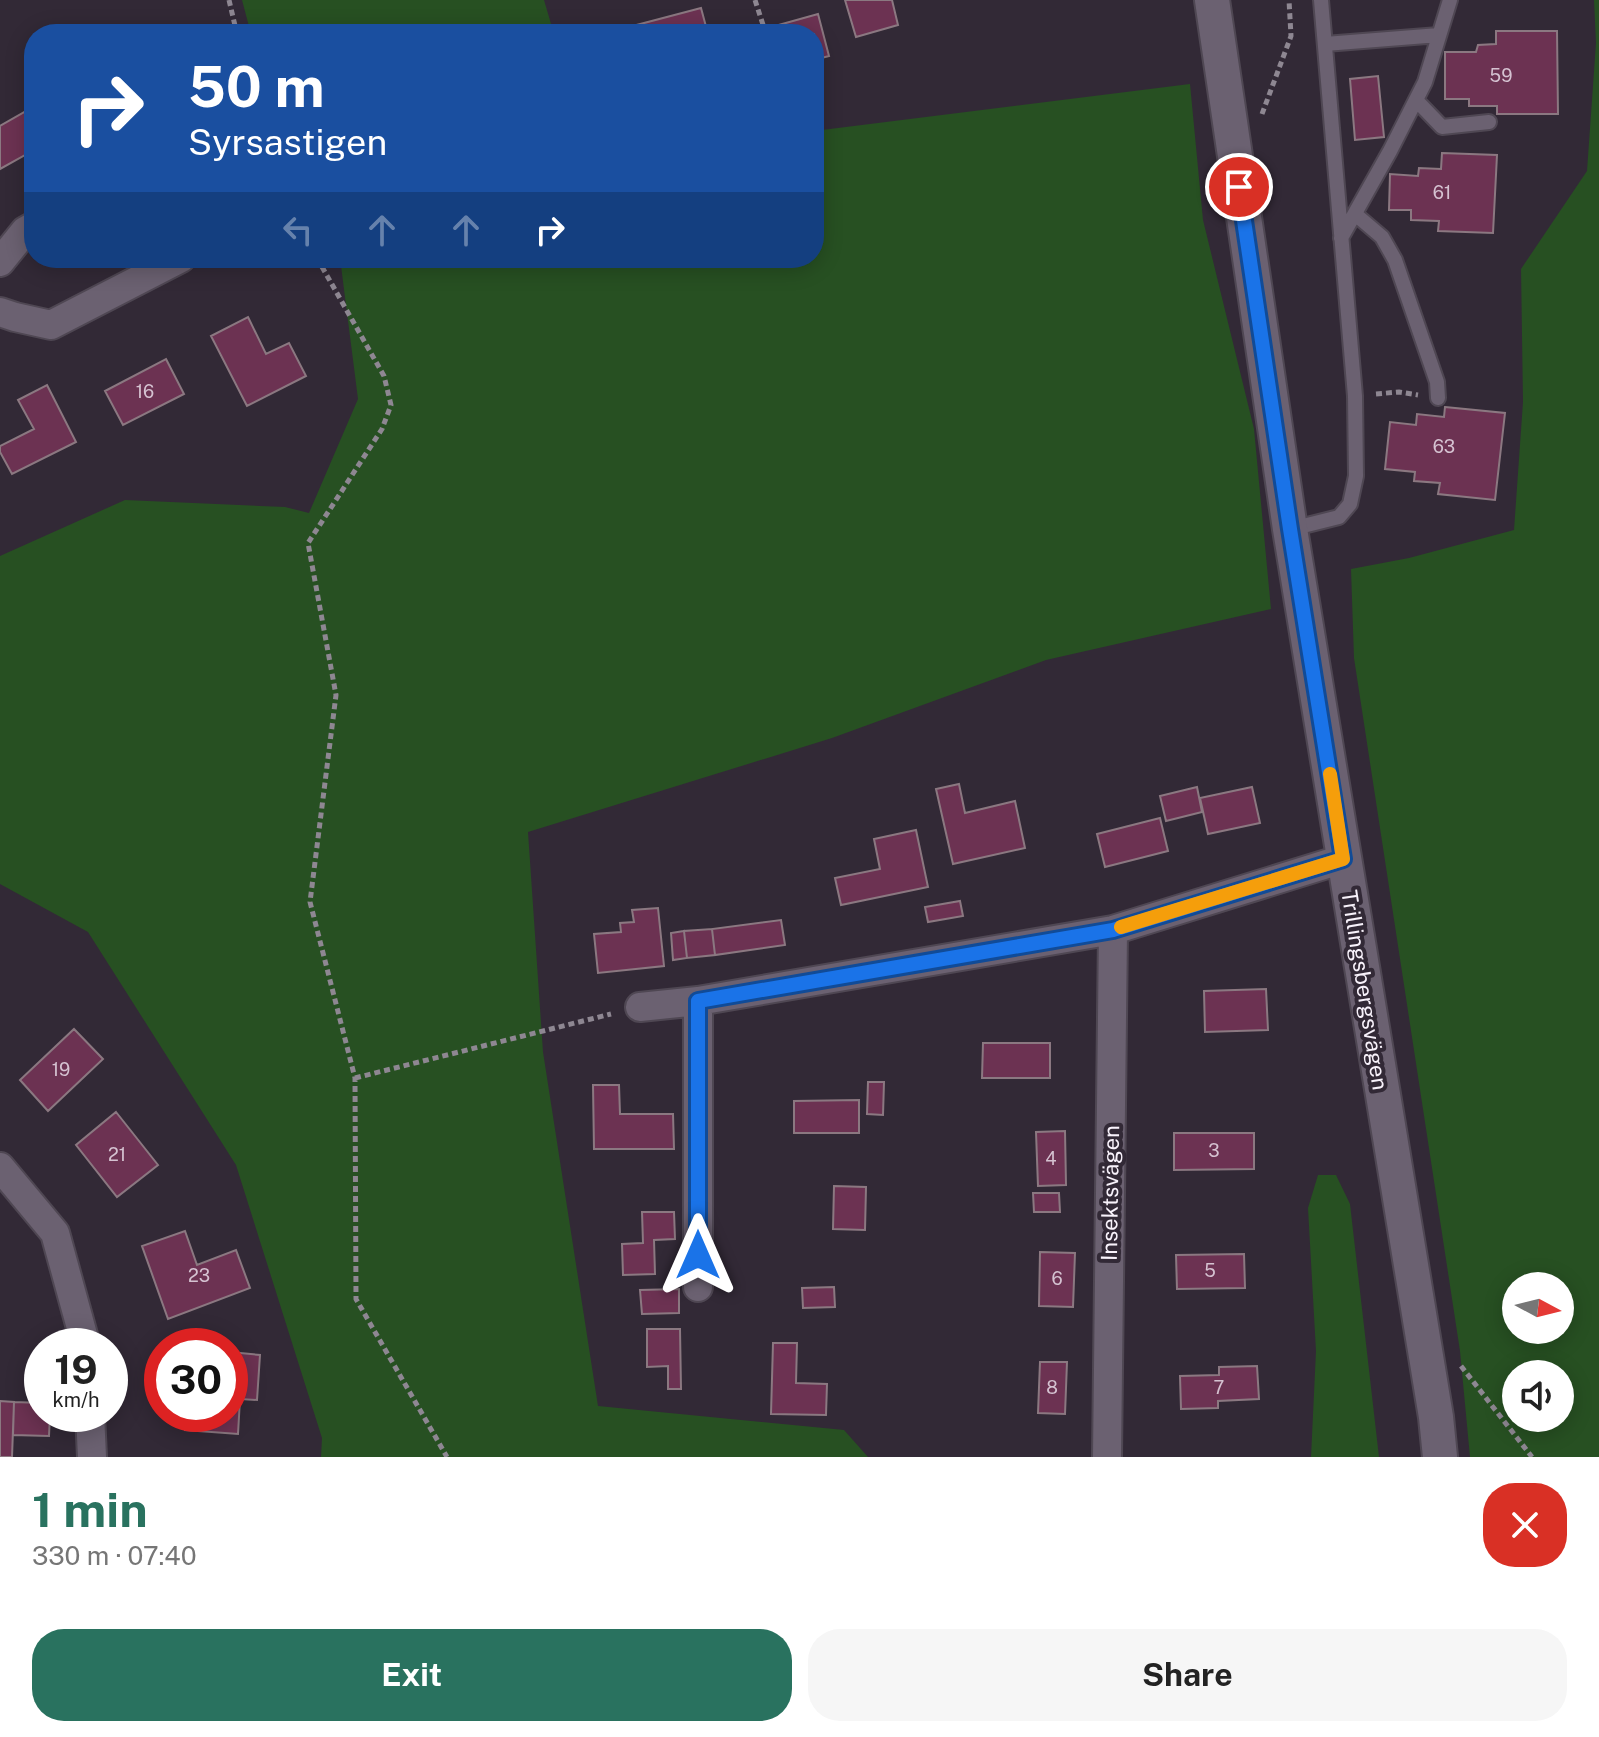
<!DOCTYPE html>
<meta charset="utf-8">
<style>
body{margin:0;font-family:"Public Sans",sans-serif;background:#f6f6f6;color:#222;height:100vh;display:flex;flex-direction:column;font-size:30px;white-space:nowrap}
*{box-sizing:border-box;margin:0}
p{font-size:26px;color:#767676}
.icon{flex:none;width:44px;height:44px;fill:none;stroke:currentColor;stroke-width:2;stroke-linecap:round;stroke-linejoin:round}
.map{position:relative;height:1457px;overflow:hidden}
.side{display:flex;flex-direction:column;background:#fff;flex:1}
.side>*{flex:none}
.banner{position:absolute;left:24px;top:24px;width:800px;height:244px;border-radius:32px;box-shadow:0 4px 20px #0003;background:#1a4fa0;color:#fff;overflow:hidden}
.needle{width:52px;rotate:97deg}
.tools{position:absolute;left:1502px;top:1272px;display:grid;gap:16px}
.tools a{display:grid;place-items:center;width:72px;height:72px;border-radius:50%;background:#fff;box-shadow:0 4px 20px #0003;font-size:40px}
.speed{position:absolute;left:24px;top:1328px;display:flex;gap:16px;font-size:40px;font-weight:700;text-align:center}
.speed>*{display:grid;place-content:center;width:104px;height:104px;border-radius:50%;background:#fff;box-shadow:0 4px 20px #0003;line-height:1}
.speed small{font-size:20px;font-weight:400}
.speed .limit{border:12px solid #d22;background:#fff;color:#111}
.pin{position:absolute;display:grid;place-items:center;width:68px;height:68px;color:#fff;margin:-34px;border:4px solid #fff;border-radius:50%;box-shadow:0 2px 8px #0007}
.me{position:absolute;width:88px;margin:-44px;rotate:0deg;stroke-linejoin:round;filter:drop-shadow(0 0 6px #0008)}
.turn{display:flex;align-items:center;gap:28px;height:168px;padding:0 32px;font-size:36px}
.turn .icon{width:104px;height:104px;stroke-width:2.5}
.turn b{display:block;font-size:56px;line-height:68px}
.lanes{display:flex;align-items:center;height:76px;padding:0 32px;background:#0003;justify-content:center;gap:40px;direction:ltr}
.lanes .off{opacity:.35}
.round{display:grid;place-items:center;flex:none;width:84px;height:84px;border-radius:32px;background:#f6f6f6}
.headline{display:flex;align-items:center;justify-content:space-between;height:136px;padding:0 32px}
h1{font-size:48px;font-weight:700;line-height:60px;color:#29725f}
.primary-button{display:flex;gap:16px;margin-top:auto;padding:16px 32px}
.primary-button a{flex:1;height:92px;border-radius:32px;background:#29725f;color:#fff;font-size:32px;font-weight:700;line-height:92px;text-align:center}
.primary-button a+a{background:#f6f6f6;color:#222}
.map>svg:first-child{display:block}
</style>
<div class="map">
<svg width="1599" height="1457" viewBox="0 0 1599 1457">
<rect width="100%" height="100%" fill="#322936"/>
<!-- green -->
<path fill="#275022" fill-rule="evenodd" d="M242,0h302l10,34h-303z
M1594,0h5v1457h-129l-10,-106 -106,-693 -3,-89 58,-11 105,-28 9,-128 -2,-133 66,-98 9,-128zM1560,1286v44h-44v-44zM1560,1374v44h-44v-44z
M1190,84l13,136 51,209 17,180 -225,51 -214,78 -304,94 15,220 55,354 246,24 24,27h-547l1,-19 -86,-273 -148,-233 -88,-48v-328l125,-56 160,7 24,6 49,-114 -18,-141h474v-127z
M1318,1175h18l14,29 29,253h-68l5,-106 -8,-143z"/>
<!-- building -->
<path fill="#6c3252" stroke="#8b7881" stroke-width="2" d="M845,0h47l6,25 -42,12z
M701,8l7,26h-97l-1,-2z
M818,14l11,42 -15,4v-26h-37l-2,-8z
M1496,31h61l1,83h-61v-8h-28v-7h-24v-47h31l2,-7 18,-1z
M1378,76l6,61 -29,3 -5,-61z
M28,110l6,12v28l-34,19v-43z
M1442,153l55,2 -4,78 -55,-2 1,-10 -28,-1v-10h-22l1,-36 28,2 1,-8 22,1z
M248,317l18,37 23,-11 17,33 -59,30 -36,-70z
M166,359l18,35 -61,31 -18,-34z
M47,385l29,57 -64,32 -12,-22v-6l34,-17 -16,-29z
M1445,407l60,6 -10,87 -57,-6 2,-11 -26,-2 1,-9 -30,-3 5,-47 26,3 1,-11 27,3z
M959,784l6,29 50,-12 10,47 -72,16 -17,-75z
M1197,787l5,25 -36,9 -6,-25z
M1252,787l8,36 -52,11 -8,-36z
M1160,818l8,33 -63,16 -8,-33z
M916,830l12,57 -87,18 -6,-27 45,-9 -6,-30z
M960,901l3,15 -35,6 -3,-15z
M658,908l6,58 -66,7 -4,-39 27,-2 -1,-9 14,-1 -2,-12z
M781,920l4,25 -70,10 -3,-26z
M712,929l3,26 -28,3 -3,-27z
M684,931l3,27 -14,2 -2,-27z
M1266,989l2,41 -63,2 -1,-41z
M74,1029l29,30 -55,52 -28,-31z
M983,1043h67v35h-68z
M868,1082h16l-1,33 -16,-1z
M593,1085h26l1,29h53l1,35h-80z
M859,1100v33h-65v-32z
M116,1112l42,53 -41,32 -41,-52z
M1065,1131l1,54 -28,1 -2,-54z
M1174,1133h80v36l-80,1z
M834,1186l32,1 -1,43 -32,-1z
M1033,1193h26l1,19h-26z
M642,1212h32l1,27 -21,1 1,34 -32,1 -1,-31 21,-1z
M185,1231l12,34 39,-15 14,38 -82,31 -26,-73z
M1040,1252l35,1 -2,54 -34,-1z
M1244,1254l1,34 -68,1 -1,-34z
M834,1287l1,20 -32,1 -1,-20z
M679,1289v24l-37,1 -2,-24z
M647,1329h33l1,60h-13v-23l-21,1z
M773,1343h24l-1,40 31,1 -1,31 -55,-1z
M230,1352l30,3 -3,45 -17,-1 -2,35 -53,-4 1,-16h44z
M1040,1362h27l-2,52 -27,-1z
M1257,1366l2,33 -41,2v7l-37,1 -1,-33 39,-1v-8z
M0,1401l14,1 -2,55h-12z
M14,1402l28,1v11h8l-1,22 -36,-1z"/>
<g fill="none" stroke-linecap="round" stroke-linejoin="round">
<defs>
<path id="service" d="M1325,44l114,-9
M1416,100l26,27 47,-5
M1355,214l27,23 13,23 42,122 1,16
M1341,238l49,-87 35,-69 25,-82
M1291,529l48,-12 11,-13 6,-28 -1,-80 -34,-396"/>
<path id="minor" d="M0,262l25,-31 9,-5
M0,312l15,5 36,8 130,-67
M698,1001v286
M640,1007l58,-6 415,-71 230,-71
M0,1167l55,66 31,113
M90,1414l2,43
M1107,1457l6,-527"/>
<path id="tertiary" d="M1212,0l78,529 146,888 4,40"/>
</defs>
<!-- service casing -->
<use href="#service" stroke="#4f4753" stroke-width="18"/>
<!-- minor casing -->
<use href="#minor" stroke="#4f4753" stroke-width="32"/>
<!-- tertiary casing -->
<use href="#tertiary" stroke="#4f4753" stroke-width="38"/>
<!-- path -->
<path stroke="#8e8792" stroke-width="5" stroke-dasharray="6 4" stroke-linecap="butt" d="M229,0l8,34
M755,0l11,34
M1262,114l29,-78 -2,-36
M317,258l67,118 7,29 -9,24 -74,114 28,152 -26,207 45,176 1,221 91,158
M1376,394l23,-2 19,3
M355,1078l256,-64
M1461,1366l71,91"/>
<!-- service -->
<use href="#service" stroke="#6b6171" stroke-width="14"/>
<!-- minor -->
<use href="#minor" stroke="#6b6171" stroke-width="28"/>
<!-- tertiary -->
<use href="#tertiary" stroke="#6b6171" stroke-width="34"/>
</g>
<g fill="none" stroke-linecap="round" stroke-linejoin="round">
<defs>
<path id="route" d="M698,1255v-254l415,-71 230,-71 -53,-330 -51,-342"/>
</defs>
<!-- route casing -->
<use href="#route" stroke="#114b97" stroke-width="20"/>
<!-- route -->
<use href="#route" stroke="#1a73e8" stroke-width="14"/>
<!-- slow -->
<path stroke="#f59e0b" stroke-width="14" d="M1121,927l222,-68 -13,-85"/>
</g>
<g text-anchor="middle" stroke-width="8" stroke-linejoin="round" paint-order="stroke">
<!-- number labels -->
<g font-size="18" fill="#d5c2d1">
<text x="1501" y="82">59</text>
<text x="1442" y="199">61</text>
<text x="145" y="398">16</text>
<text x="1444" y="453">63</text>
<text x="61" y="1076">19</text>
<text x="1214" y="1157">3</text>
<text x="117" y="1161">21</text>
<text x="1051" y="1165">4</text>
<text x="1210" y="1277">5</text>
<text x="199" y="1282">23</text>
<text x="1057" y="1285">6</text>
<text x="1052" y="1394">8</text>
<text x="1219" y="1394">7</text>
</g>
<!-- street labels -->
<g font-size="22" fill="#f8f2fb" stroke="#322936">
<text transform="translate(1365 990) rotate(81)" y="8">Trillingsbergsvägen</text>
<text transform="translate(1110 1193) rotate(-89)" y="8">Insektsvägen</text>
</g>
</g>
</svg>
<div class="tools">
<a><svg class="needle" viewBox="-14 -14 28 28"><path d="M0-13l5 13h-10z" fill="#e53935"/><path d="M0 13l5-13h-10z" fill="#767676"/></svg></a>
<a><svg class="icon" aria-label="sound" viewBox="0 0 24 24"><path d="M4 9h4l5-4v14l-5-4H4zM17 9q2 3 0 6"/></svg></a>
</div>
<div class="speed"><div>19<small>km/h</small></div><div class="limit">30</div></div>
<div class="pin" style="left:1239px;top:187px;background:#d93025"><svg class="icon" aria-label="arrive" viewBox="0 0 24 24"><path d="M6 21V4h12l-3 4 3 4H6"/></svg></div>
<svg class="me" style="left:698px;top:1255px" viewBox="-20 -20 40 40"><path d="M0-17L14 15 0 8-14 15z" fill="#1a73e8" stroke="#fff" stroke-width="4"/></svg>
<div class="banner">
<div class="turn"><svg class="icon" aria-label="right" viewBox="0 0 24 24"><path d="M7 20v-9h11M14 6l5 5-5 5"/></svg><div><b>50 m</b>Syrsastigen</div></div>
<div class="lanes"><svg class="icon off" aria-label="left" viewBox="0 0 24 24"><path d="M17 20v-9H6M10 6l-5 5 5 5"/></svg><svg class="icon off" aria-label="ahead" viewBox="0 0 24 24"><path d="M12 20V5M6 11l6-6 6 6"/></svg><svg class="icon off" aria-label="ahead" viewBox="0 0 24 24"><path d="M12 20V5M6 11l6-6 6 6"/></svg><svg class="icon" aria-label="right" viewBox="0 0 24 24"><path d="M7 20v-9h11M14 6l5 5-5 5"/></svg></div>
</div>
</div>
<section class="side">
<div class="headline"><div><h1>1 min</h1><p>330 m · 07:40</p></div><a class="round" style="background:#d93025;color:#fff"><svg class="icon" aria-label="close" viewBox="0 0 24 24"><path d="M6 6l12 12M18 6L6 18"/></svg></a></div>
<div class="primary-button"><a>Exit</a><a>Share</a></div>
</section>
